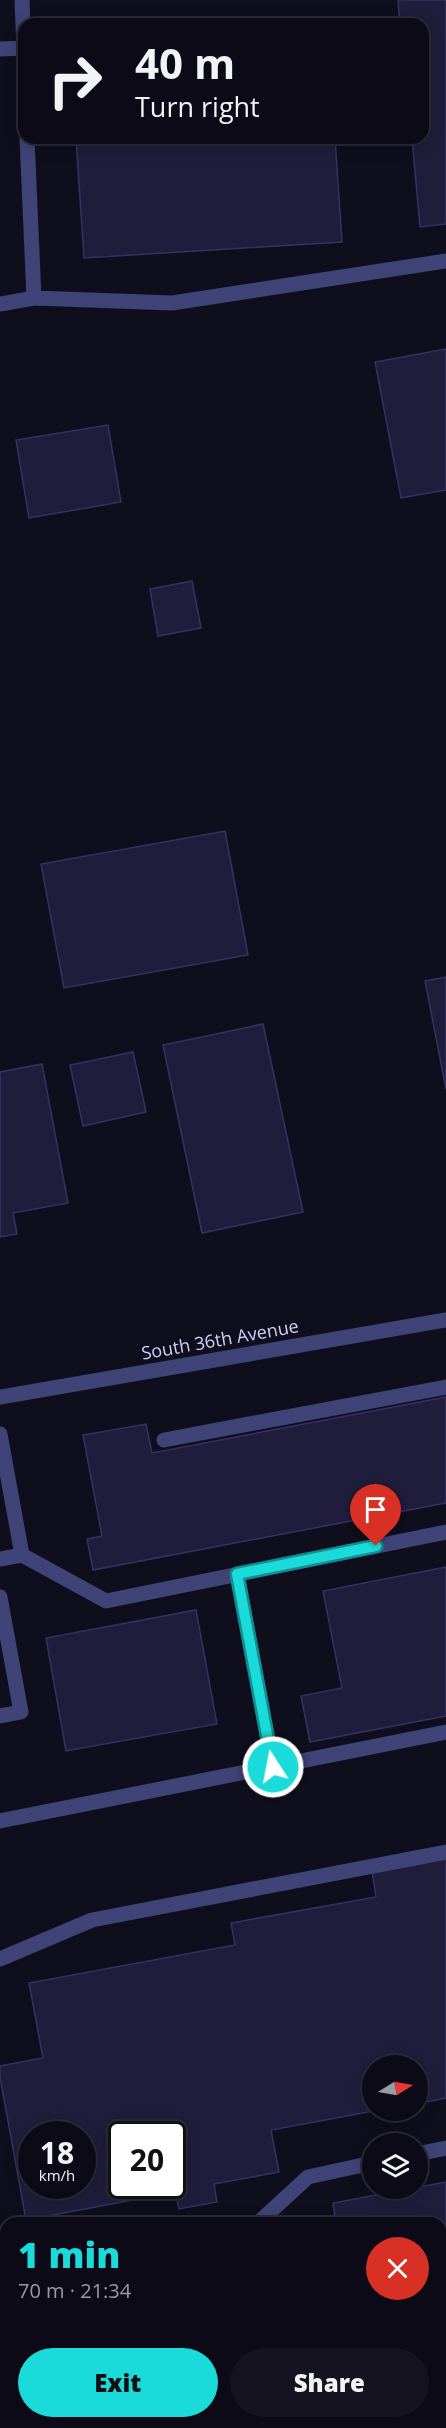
<!DOCTYPE html>
<meta charset="utf-8">
<style>
body{margin:0;font-family:"Open Sans",sans-serif;background:#14131f;color:#f1f3f6;height:100vh;display:flex;flex-direction:column;font-size:22px;white-space:nowrap}
*{box-sizing:border-box;margin:0}
p{font-size:20px;color:#9a9aa1}
.icon{flex:none;width:33px;height:33px;fill:none;stroke:currentColor;stroke-width:2;stroke-linecap:round;stroke-linejoin:round}
.map{position:relative;flex:1;overflow:hidden}
.drawer{position:absolute;left:0px;top:2217px;width:447px;height:212px;display:flex;flex-direction:column;background:#0b0a16;border-radius:18px 18px 0 0;box-shadow:0 3px 15px #0003,0 0 0 2px #2b2b35}
.drawer>*{flex:none}
.top-card{position:absolute;left:18px;top:18px;width:411px;height:126px;border-radius:18px;box-shadow:0 3px 15px #0003,0 0 0 2px #2b2b35;background:#0b0a16;color:#f1f3f6;overflow:hidden}
.needle{width:39px;rotate:79deg}
.buttons{position:absolute;left:362px;top:2055px;display:grid;gap:12px}
.buttons a{display:grid;place-items:center;width:66px;height:66px;border-radius:50%;background:#0b0a16;box-shadow:0 3px 15px #0003,0 0 0 2px #2b2b35;font-size:30px}
.speed{position:absolute;left:18px;top:2121px;display:flex;gap:12px;font-size:30px;font-weight:700;text-align:center}
.speed>*{display:grid;place-content:center;width:78px;height:78px;border-radius:50%;background:#0b0a16;box-shadow:0 3px 15px #0003,0 0 0 2px #2b2b35;line-height:1}
.speed small{font-size:15px;font-weight:400}
.speed .limit{border:3px solid #111;border-radius:9px;background:#fff;color:#111}
.pin{position:absolute;display:grid;place-items:center;width:51px;height:51px;color:#fff;margin:-62px -26px;border-radius:50% 50% 50% 0;rotate:-45deg;box-shadow:0 0 6px #0007}
.pin .icon{rotate:45deg}
.me{position:absolute;width:66px;margin:-33px;rotate:349deg;stroke-linejoin:round;filter:drop-shadow(0 0 4px #0008)}
.turn{display:flex;align-items:center;gap:21px;height:126px;padding:0 18px;font-size:27px}
.turn .icon{width:78px;height:78px;stroke-width:2.5}
.turn b{display:block;font-size:42px;line-height:51px}
.round{display:grid;place-items:center;flex:none;width:63px;height:63px;border-radius:32px;background:#14131f}
.head{display:flex;align-items:center;justify-content:space-between;height:102px;padding:0 18px}
h1{font-size:36px;font-weight:800;line-height:45px;color:#1adbda}
.action{display:flex;gap:12px;margin-top:auto;padding:12px 18px}
.action a{flex:1;height:69px;border-radius:36px;background:#1adbda;color:#111;font-size:24px;font-weight:800;line-height:69px;text-align:center}
.action a+a{background:#14131f;color:#f1f3f6}
.map>svg:first-child{display:block}
</style>
<div class="map">
<svg width="446" height="2428" viewBox="0 0 446 2428">
<rect width="100%" height="100%" fill="#0f0e1d"/>
<!-- building -->
<path fill="#201d3c" stroke="#363165" stroke-width="1.5" fill-rule="evenodd" d="M398,0h48v224l-26,3 -8,-89h11v-114h-23z
M76,138h259l7,104 -258,16z
M446,349v141l-45,8 -26,-136z
M108,425l13,77 -92,16 -13,-78z
M192,581l9,47 -43,8 -8,-47z
M225,831l23,124 -184,33 -23,-124z
M446,977v112l-21,-108z
M263,1024l40,188 -101,21 -39,-188z
M133,1052l13,60 -63,14 -13,-61z
M42,1064l26,139 -55,10 4,21 -17,3v-165z
M446,1397v106l-353,67 -6,-31 15,-3 -19,-101 63,-11 6,29z
M446,1567v149l-136,26 -9,-46 41,-8 -19,-97z
M196,1610l21,114 -151,27 -20,-113z
M446,1858v240l-29,6v-38h-45v44h7l-108,20 8,42 -65,12 3,18 -38,7 -4,-17 -149,28 -26,-143v-11l43,-8 -14,-75 206,-38 -4,-22 145,-26 -4,-26zM32,2134h50v52h-50zM122,2134h50v52h-50z
M446,2182v106l-5,1v-66h-105l-3,-20z"/>
<g fill="none" stroke-linecap="round" stroke-linejoin="round">
<!-- minor -->
<path stroke="#3f4377" stroke-width="15" d="M22,0l2,50
M0,49l24,-1
M34,298l138,5 274,-42
M0,304l34,-6 -7,-160
M0,1397l446,-77
M0,1434l22,121 -22,4
M164,1440l282,-53
M22,1555l84,46 340,-69
M237,1574l36,193
M0,1597l21,115 -21,4
M0,1821l446,-89
M0,1959l92,-39 354,-68
M417,2154l29,-6
M258,2223l50,-46 64,-14
M441,2328l5,2
M0,2391l6,-3
M441,2413l5,-1
M0,2424l19,4
M361,2428l29,-6"/>
</g>
<g fill="none" stroke-linecap="round" stroke-linejoin="round">
<defs>
<path id="route" d="M273,1767l-36,-193 139,-28"/>
</defs>
<!-- route casing -->
<use href="#route" stroke="#118e8e" stroke-width="15"/>
<!-- route -->
<use href="#route" stroke="#1adbda" stroke-width="10"/>
</g>
<g text-anchor="middle" stroke-width="6" stroke-linejoin="round" paint-order="stroke">
<!-- street labels -->
<g font-size="18" fill="#d0d0f9" stroke="#0f0e1d">
<text transform="translate(220 1340) rotate(-10)" y="6">South 36th Avenue</text>
</g>
</g>
</svg>
<div class="buttons">
<a><svg class="needle" viewBox="-14 -14 28 28"><path d="M0-13l5 13h-10z" fill="#e53935"/><path d="M0 13l5-13h-10z" fill="#9a9aa1"/></svg></a>
<a><svg class="icon" aria-label="layers" viewBox="0 0 24 24"><path d="M12 4l9 5-9 5-9-5zM3 14l9 5 9-5"/></svg></a>
</div>
<div class="speed"><div>18<small>km/h</small></div><div class="limit">20</div></div>
<div class="pin" style="left:376px;top:1546px;background:#d93025"><svg class="icon" aria-label="arrive" viewBox="0 0 24 24"><path d="M6 21V4h12l-3 4 3 4H6"/></svg></div>
<svg class="me" style="left:273px;top:1767px" viewBox="-20 -20 40 40"><circle r="17" fill="#1adbda" stroke="#fff" stroke-width="3"/><path d="M0-11L8 9 0 5-8 9z" fill="#fff"/></svg>
<div class="top-card">
<div class="turn"><svg class="icon" aria-label="right" viewBox="0 0 24 24"><path d="M7 20v-9h11M14 6l5 5-5 5"/></svg><div><b>40 m</b>Turn right</div></div>
</div>
<section class="drawer">
<div class="head"><div><h1>1 min</h1><p>70 m · 21:34</p></div><a class="round" style="background:#d93025;color:#fff"><svg class="icon" aria-label="close" viewBox="0 0 24 24"><path d="M6 6l12 12M18 6L6 18"/></svg></a></div>
<div class="action"><a>Exit</a><a>Share</a></div>
</section>
</div>
